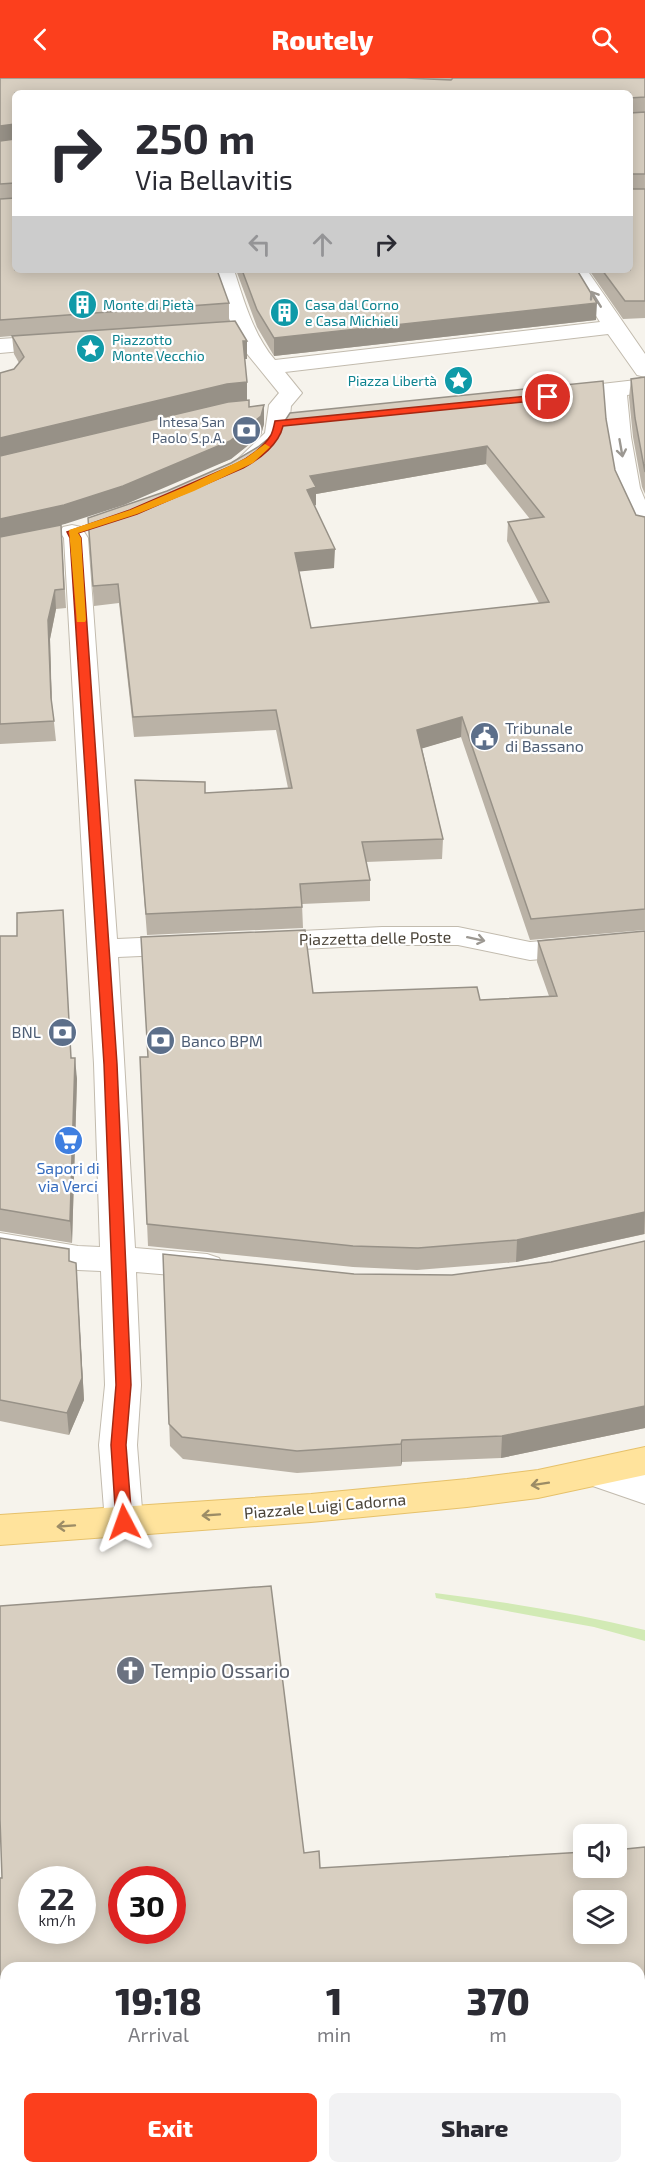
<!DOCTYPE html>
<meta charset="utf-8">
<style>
body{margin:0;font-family:"Exo 2",sans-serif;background:#f2f2f3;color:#2b2b33;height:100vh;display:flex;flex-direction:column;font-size:22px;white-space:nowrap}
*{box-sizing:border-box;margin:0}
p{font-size:20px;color:#7c7c81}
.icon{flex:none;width:33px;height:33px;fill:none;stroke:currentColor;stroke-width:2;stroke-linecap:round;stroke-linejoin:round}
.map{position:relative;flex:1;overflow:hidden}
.side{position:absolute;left:0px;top:1884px;width:645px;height:212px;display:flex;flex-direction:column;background:#fff;border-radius:18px 18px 0 0;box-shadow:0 3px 15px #0003}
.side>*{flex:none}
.banner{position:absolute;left:12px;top:12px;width:621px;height:183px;border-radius:9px;box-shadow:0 3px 15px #0003;background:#fff;color:#2b2b33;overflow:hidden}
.fabs{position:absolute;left:573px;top:1746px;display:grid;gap:12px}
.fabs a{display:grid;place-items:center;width:54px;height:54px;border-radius:9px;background:#fff;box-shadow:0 3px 15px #0003;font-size:30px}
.speed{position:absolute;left:18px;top:1788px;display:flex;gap:12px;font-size:30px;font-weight:700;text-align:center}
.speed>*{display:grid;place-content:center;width:78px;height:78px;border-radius:50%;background:#fff;box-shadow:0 3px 15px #0003;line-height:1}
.speed small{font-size:15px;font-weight:400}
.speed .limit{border:9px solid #d22;background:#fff;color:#111}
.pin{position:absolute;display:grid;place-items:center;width:51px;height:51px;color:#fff;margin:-26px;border:3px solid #fff;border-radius:50%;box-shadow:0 2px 6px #0007}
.me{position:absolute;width:66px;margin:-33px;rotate:356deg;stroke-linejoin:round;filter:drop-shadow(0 0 4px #0008)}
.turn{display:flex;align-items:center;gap:21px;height:126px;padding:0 24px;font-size:27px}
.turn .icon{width:78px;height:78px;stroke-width:2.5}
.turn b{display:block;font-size:42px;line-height:51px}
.lanes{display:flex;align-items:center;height:57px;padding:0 24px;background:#0003;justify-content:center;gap:30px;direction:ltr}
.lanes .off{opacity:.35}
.eta{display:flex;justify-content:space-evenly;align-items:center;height:102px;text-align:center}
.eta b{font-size:36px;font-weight:800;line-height:42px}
.cta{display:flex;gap:12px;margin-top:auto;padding:12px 24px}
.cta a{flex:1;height:69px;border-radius:9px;background:#fc3f1d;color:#fff;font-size:24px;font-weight:800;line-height:69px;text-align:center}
.cta a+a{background:#f2f2f3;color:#2b2b33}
header{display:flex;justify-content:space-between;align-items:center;height:78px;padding:0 24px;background:#fc3f1d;color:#fff;font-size:27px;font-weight:800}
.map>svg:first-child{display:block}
</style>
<header><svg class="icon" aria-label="back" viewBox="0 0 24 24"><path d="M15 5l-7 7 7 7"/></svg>Routely<svg class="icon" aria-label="search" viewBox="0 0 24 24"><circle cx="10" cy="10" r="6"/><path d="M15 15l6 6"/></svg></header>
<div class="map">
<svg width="645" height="2095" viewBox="0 0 645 2095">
<rect width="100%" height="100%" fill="#f6f3ec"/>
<!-- green -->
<path fill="#d2eab5" d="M435,1515c71,9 141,20 210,37v11l-51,-14 -158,-29z"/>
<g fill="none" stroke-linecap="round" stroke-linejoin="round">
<defs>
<path id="minor" d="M214,192h20c10,31 19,64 41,90l325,-38 -33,-52h20l58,84v23l-8,-2 -29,-41 -323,38 17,21 -11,13 -3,29 -4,5 -29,27 -8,2 -8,-2 -4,-5 30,-29 4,-28 10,-12 -35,-43 -18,-38z
M58,257l8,2 3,5 -3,5 -66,6v-14z
M645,301v14l-18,2 4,42 9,51 5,12v35l-9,-2 -3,-5 -17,-40 -9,-51 -3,-40 -46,6 -8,-2 -3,-5 3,-5 8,-2z
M72,447l9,2 7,11 29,401 68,-3 11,3 4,6 -4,6 -11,3 -67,3 17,291 72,6 12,4 5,8 -5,8 -12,4 -71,-6 5,113 -4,60 6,77 -5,10 -14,5 -14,-5 -5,-10 -6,-77 6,-60 -4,-114 -23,-1 -78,-13v-24l78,13 22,1 -6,-183 -30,-526 -4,-6 3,-5z
M382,849h76l72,15 115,-10v18l-115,10 -72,-15h-76l-121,6 -11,-3 -4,-6 4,-6 11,-3z
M597,1381l48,16v29l-61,-21 -6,-10 6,-10z"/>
<path id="major" d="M645,1369v28l-107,23 -71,9 -156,15 -311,23v-30l311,-21 156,-15 71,-9z"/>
</defs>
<!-- minor casing -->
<use href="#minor" stroke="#c2bbae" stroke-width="2"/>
<!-- major casing -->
<use href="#major" stroke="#e6c16a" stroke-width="2"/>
<!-- minor -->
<use href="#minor" fill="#fff" fill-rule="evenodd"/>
<!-- major -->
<use href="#major" fill="#ffe39c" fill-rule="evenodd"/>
</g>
<!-- wall -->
<path fill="#bab2a6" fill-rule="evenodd" d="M0,0h645v240l-22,1 -34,-49h41v-177h-615l214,210v18l18,20v18h-3l3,23v18l2,7 15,-2v19l-3,11 -30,24 -170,66 5,83 -10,1 -6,30 2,65 4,37 -56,3v-371l14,-4 5,-6 -5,-9 -2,-18 -12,1z
M236,192h341l19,50 -322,36 -17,-29z
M645,299v117l-3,-7 -9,-50 -4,-40 2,-18z
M606,341l9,51 21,45 9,2v413l-115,10 -69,-203 -39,11 21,91 -1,20 -76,3 4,18v21l-68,3 1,24 -156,7 -12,-155 70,13 83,-5 -12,-58 -142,7 -15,-134 -25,3 -6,-88zM486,386l44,55 -22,3 -1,19 32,62 -228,25 -12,-57 35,-3 -20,-62 2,-1v-11z
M645,853v303l-129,28 -99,8 -64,-3 -205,-21 -8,-189h8l165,-64 167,7 69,-4 -12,-34 1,-21z
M0,858l72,122 5,21 -5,164 -72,-12z
M0,1160l70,24 6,1 8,137 -15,35 -69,-14z
M645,1163v187l-144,30 -99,4 -1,4 -104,7 -114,-14 -13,-13 -7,-192 191,20 98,1 99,-13z
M304,1775l16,15 319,300 -633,-200v57l-6,-5v-142z
M0,1954l6,1v129l-6,1z
M45,2090h198l-3,5h-194z"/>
<!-- shaded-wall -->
<path fill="#979187" d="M15,46v16l-15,2v-16z
M597,225l-1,17 -322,36v-18z
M243,263h4v18h-4z
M247,304v18l-247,57v-19l227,-54z
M264,327v19l-3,11 -30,24 -107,46 -59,19 -65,14v-19z
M487,368l-1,18 -170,30v11l-9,4v-19l3,-14z
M335,471l-1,19 -39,4v-19z
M55,512l1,19 -6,30 2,79 -4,-98z
M462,639l-1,20 -44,13v-20z
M75,980l2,21 -5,164 -2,-22z
M645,1134l-1,22 -128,28 1,-22z
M76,1185l8,137 -15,35 -2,-22z
M645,1328v22l-144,30 1,-22z
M402,1362v22l-1,4v-22z
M225,2090h18l-3,5h-18z"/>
<!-- building -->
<path fill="#d8cfc1" stroke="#979187" stroke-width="1.5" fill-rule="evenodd" d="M0,0h406l45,2 2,-2h192v19l-15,1v-5h-615v31l-15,2z
M645,34v62h-15v-61z
M15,61v44l-15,1v-43z
M630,111h15v112h-20l-23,-31h28z
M15,120v72h202l12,33 -229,17v-121z
M242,192h335l20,33 -323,35 -17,-28z
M235,243l12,20h-4l4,41 -20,2 -227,54v-65l14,-4 10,-12 -12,-21z
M645,299v95l-10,-54 -4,-39z
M603,303l3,38 9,51 21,45 9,2v392l-114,10 -69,-202 -45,13 26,109 -81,3 8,38 -70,4 2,23 -156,7 -11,-134 70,2v11l87,-5 -16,-78 -143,7 -15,-133 -25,2 -5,-68 79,-27 64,-28 27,-16 21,-17 11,-17zM487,368l57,71 -36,5 41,80 -238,26 -16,-75 40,-4 -28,-59 9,-3 -6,-11z
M249,322v7l15,-2 -3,11 -31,25 -107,45 -59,19 -64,14v-63l228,-54z
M61,447l3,64 -9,1 -7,30 3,78 3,23 -54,3v-187z
M63,832l8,148h4l-5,163 -70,-12v-273h17v-23z
M305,852l8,63 164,-6 3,13 77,-4 -19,-55 107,-10v281l-128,28 -99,8 -65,-2 -206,-22 -7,-167h8l-7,-120z
M0,1160l69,11v12l7,2 6,115 -15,35 -67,-13z
M645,1163v165l-143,30 -100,4 -1,4 -104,7 -115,-14 -13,-13 -6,-170 191,20 98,1 99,-13z
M271,1508l33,267 15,-2 1,17 264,-16v16h32v-18l29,-3v326h-232v-5h226v-200h-633v30l-6,-4v-116h2l-2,-59v-213zM32,1802h50v50h-50zM122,1802h50v50h-50zM584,1822h32v34h-32z
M0,1954l6,1v100h-6z
M108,2090h117l-3,5h-109z"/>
<!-- one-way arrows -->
<defs><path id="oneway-shaft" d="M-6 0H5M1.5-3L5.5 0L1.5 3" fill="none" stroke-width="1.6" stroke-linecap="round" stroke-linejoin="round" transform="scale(1.5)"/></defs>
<g stroke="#9c9892">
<use href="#oneway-shaft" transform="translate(596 221) rotate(-122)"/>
<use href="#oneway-shaft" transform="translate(621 370) rotate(80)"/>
<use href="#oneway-shaft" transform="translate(476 861) rotate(12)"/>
</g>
<g stroke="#9c8c66">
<use href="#oneway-shaft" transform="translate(540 1406) rotate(171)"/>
<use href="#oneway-shaft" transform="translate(211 1437) rotate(176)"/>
<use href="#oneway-shaft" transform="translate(66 1448) rotate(176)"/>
</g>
<!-- route -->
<path fill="#fc3f1d" stroke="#a42913" stroke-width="1.5" d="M548,316l4,1v4l-269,27c-4,18 -23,33 -40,42l-106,46 -59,19 3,5 36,526 14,321 -5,60 6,77 -2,4h-11l-3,-4 -5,-77 5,-60 -12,-321 -34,-526 -3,-6 63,-22 106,-46c12,-6 28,-17 35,-29 2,-4 3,-9 4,-14z"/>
<!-- slow -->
<path fill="#f59e0b" d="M265,366l5,3 -17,16 -59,28 -57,23 -59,19 3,5 5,82 -1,2h-8l-8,-92 61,-20 57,-24 59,-28z"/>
<!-- icons -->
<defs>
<symbol id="building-disc" viewBox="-11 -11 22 22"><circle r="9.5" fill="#0f9aa8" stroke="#fff"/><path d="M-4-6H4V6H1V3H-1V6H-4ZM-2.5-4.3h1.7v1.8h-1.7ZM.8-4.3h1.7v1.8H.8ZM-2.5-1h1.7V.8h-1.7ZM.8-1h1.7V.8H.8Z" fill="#fff"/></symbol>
<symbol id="sight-disc" viewBox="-11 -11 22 22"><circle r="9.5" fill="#0f9aa8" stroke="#fff"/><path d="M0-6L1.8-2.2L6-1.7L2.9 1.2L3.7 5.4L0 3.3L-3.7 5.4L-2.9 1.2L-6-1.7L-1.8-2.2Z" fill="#fff"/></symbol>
<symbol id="bank-disc" viewBox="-11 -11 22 22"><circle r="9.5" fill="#5c6f8a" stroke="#fff"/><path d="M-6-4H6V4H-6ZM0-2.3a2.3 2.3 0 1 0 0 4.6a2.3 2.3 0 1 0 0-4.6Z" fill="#fff"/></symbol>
<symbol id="civic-disc" viewBox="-11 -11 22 22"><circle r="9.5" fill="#5c6f8a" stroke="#fff"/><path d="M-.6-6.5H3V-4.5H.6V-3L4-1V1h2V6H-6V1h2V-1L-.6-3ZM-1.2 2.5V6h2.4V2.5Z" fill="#fff"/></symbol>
<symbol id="supermarket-disc" viewBox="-11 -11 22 22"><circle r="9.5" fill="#3f7fe0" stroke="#fff"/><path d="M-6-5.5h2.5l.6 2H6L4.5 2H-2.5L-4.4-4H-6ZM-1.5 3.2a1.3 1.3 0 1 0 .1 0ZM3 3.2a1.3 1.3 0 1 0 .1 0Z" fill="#fff"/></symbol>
<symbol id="church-disc" viewBox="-11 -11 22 22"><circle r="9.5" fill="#6b7280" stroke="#fff"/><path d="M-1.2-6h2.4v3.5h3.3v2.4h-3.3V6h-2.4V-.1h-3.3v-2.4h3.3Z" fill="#fff"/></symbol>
</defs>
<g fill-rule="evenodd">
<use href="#building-disc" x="66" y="210" width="33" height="33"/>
<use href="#building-disc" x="268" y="218" width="33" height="33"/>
<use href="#sight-disc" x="74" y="254" width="33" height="33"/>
<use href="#sight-disc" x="442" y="286" width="33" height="33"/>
<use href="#bank-disc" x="230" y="336" width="33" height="33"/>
<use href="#civic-disc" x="468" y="642" width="33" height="33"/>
<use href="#bank-disc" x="46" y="938" width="33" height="33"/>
<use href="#bank-disc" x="144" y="946" width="33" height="33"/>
<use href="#supermarket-disc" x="52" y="1046" width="33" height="33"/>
<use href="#church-disc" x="114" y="1576" width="33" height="33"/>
</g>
<g text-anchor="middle" stroke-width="4.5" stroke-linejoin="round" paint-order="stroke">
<!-- far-culture labels -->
<g font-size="14" fill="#0d838f" stroke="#fff" text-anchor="start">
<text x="103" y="232">Monte di Pietà</text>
<text x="305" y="232">Casa dal Corno<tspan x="305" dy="16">e Casa Michieli</tspan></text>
<text x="112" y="267">Piazzotto<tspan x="112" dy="16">Monte Vecchio</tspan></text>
<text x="437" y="308" text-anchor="end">Piazza Libertà</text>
</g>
<!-- far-service labels -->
<g font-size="14" fill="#4e5e75" stroke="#fff" text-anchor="end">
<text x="225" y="349">Intesa San<tspan x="225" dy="16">Paolo S.p.A.</tspan></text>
</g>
<!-- service labels -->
<g font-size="16" fill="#4e5e75" stroke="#fff" text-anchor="start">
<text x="505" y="656">Tribunale<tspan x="505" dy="18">di Bassano</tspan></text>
<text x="41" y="960" text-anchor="end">BNL</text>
<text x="181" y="969">Banco BPM</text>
</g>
<!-- street labels -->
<g font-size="16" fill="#4b4439" stroke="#fff">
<text transform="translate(375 860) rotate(-1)" y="6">Piazzetta delle Poste</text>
<text transform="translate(325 1428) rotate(-5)" y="6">Piazzale Luigi Cadorna</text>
</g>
<!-- shop labels -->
<g font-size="16" fill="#366cbe" stroke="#fff">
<text x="68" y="1096">Sapori di<tspan x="68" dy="18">via Verci</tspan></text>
</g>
<!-- near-worship labels -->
<g font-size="20" fill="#5b616d" stroke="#fff" text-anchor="start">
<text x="151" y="1600">Tempio Ossario</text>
</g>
</g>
</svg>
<div class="fabs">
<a><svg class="icon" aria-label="sound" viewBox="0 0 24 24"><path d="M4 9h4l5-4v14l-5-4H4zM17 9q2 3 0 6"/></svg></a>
<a><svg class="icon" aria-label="layers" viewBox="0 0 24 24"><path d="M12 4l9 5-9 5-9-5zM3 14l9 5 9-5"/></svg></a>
</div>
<div class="speed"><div>22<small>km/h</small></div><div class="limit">30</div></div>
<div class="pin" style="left:548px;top:319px;background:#d93025"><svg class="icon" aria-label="arrive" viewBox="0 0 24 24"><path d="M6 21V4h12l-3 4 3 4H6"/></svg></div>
<svg class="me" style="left:124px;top:1444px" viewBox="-20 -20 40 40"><path d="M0-17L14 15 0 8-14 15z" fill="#fc3f1d" stroke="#fff" stroke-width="4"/></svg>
<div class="banner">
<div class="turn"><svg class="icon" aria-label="right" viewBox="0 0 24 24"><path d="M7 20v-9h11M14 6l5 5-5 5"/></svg><div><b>250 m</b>Via Bellavitis</div></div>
<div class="lanes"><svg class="icon off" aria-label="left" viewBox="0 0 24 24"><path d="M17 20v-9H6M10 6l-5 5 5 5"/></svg><svg class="icon off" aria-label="ahead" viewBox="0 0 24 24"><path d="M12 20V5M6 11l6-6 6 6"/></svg><svg class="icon" aria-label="right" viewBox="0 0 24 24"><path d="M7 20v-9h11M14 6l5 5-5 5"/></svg></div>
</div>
<section class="side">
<div class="eta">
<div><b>19:18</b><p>Arrival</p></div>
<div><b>1</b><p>min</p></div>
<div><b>370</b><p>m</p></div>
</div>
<div class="cta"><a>Exit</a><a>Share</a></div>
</section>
</div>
